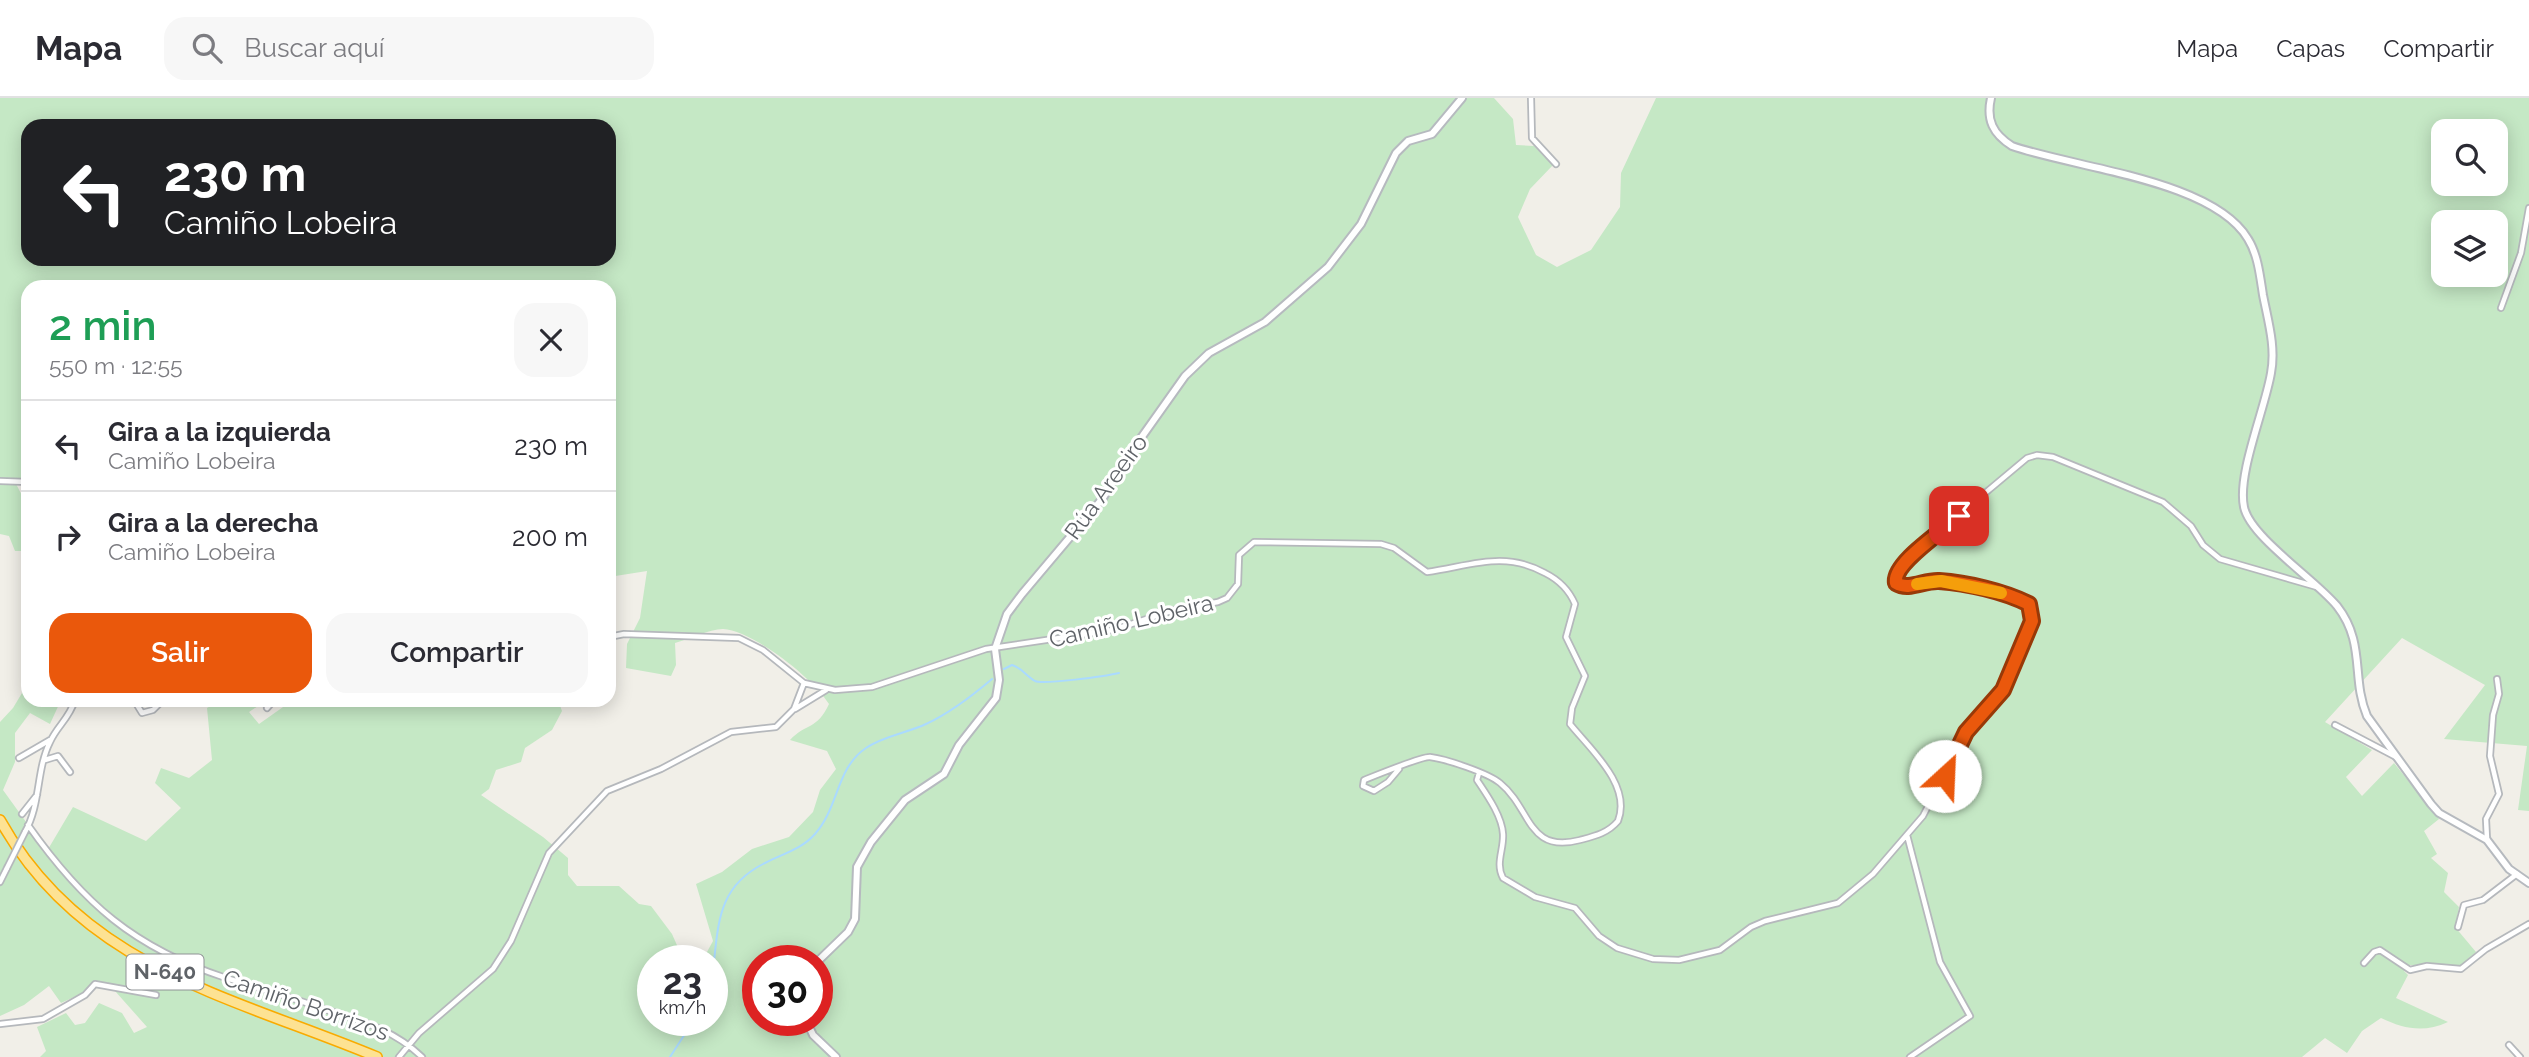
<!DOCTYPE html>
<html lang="es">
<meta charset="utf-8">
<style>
body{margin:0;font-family:Raleway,sans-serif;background:#f7f7f7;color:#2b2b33;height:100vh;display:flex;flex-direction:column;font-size:26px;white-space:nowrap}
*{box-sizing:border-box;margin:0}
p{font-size:23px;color:#7c7c81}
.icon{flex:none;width:38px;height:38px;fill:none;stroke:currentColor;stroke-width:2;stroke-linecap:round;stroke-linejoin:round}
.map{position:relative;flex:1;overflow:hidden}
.side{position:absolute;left:21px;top:182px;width:595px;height:427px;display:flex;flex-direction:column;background:#fff;border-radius:21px;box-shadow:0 4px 18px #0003}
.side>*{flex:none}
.top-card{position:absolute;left:21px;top:21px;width:595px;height:147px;border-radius:21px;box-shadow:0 4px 18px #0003;background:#202124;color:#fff;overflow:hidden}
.controls{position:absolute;left:2431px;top:21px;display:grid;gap:14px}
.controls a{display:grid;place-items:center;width:77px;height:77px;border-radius:14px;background:#fff;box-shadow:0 4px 18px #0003;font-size:35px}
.speed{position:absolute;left:637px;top:847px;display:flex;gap:14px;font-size:35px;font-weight:700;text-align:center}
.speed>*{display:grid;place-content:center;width:91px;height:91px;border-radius:50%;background:#fff;box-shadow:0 4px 18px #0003;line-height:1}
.speed small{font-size:18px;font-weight:400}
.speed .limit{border:10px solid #d22;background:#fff;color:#111}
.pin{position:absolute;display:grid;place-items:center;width:60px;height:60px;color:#fff;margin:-30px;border-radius:14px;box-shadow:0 4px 10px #0006}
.me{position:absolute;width:77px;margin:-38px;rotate:25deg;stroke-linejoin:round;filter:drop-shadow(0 0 5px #0008)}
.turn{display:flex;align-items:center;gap:24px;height:147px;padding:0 28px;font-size:32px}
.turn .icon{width:91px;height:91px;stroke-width:2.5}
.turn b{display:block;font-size:49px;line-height:60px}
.round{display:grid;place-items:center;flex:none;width:74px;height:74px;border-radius:21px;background:#f7f7f7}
.head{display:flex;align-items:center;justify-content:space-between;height:119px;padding:0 28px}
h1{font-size:42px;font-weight:600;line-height:52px;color:#1e9e55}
.cta{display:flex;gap:14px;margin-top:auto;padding:14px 28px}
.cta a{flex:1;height:80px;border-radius:21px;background:#ea580c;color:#fff;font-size:28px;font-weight:600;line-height:80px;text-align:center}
.cta a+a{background:#f7f7f7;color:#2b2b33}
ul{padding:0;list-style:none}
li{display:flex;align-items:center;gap:21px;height:91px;padding:0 28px;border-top:2px solid #e1e1e2}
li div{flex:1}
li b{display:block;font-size:26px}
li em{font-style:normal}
header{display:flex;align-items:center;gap:42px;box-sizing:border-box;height:98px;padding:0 35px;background:#fff;border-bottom:2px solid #e1e1e2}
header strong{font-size:33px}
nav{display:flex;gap:38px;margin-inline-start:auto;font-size:24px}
.search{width:490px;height:63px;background:#f7f7f7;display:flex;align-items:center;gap:18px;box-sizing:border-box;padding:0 24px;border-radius:21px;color:#7c7c81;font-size:26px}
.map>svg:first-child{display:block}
</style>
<header>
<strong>Mapa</strong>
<div class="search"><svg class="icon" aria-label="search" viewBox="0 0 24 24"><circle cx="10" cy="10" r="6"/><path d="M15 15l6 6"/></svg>Buscar aquí</div>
<nav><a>Mapa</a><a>Capas</a><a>Compartir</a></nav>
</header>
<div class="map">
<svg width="2529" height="959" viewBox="0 0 2529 959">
<rect width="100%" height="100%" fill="#f1efe8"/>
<!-- green -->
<path fill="#c5e8c5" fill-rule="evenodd" d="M0,0h1494l19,21 3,26 18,1 19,19 -23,24 -12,28 18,38 21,12 34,-17 29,-43 1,-34 35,-75h873v713l-11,-1 9,-64 -83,-7 41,-54 -83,-47 -77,84 47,28 -26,27 16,19 32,-33 45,56 -15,12 13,23 -6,4 17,15 -4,19 15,15 -4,20 21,25 -16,14 -50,-1 -6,6 4,4 -12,23 52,24c-24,11 -44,7 -67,-4l-19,13 -15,22 -22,-15 -23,19h-2262l6,-6 -9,-24 29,-14 9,12 10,-2 14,-20 23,10 12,20 13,-6 -40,-45 -46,21 -12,-17 -25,19 -24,11v-294l13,-14 15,-25v17h33l-11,24 -20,-11 -15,20v29l-12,28 44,61 26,-44 73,34 35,-33 -26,-25 6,-15 28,10 23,-18 -5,-52 14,-8h46l-18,12 10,12 34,-24h265l4,11 -10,19 -27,18 -4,14 -25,8 -7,19 -8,6 62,42 25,21v17l9,11h42l20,18 12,2 21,28 12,27h-31v59h59v-59h-10l11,-20 -17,-57 26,-12 30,-23 37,-12 24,-25 7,-22 16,-21 -9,-18 -37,-11c16,-17 27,-10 39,-36 -15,-25 -75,-73 -106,-75 -14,0 -34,10 -48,14l1,22 -5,11 -45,-8 1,-24 13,-26 7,-47 -38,6v-290h-581v189l-13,6 13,25v44h-13l-6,-15 -9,-2zM28,28h581v133h-581zM2443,33h53v53h-53zM2443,124h53v53h-53zM758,863h59v59h-59z"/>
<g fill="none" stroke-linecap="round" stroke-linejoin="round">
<!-- stream -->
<path stroke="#aadaff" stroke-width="2" d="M1004,571l8,-4c10,3 14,11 23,16 8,4 71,-5 84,-8
M712,879c7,-48 2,-89 53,-114 17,-9 37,-14 50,-29 24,-27 21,-66 51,-86 17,-12 41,-15 60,-24 24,-11 46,-28 66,-45
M670,959l24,-37"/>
<defs>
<path id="street" d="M1531,0l1,40 24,26
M2501,210l20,-55 8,-45
M0,383l28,1
M609,539l15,-3 115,4 24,12 41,33 31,7 37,-3 114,-38 127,-19 61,-20 44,-8 9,-4 11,-14 1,-29 15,-13 127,2 13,4 33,24c43,-6 77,-22 118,1 14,7 24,17 30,31l-9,33 19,39 -13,32 -2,16c20,25 62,61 48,97 -10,12 -23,15 -38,19 -53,14 -48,-31 -80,-57 -12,-10 -54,-24 -70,-26 -7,-1 -56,19 -66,23l-1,6 11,5 14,-9 11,-13
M134,602l8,13 11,-3 10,-10
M267,610l7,-8
M795,611l31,-19
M2335,627l61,32
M19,660l31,-18
M45,662l13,-4 12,16
M1479,675l-2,7c10,15 25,36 26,54 1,16 -8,29 0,44l32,19 40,11 24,28 18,12 36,11 26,1 41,-10 31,-23 14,-6 73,-18 35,-29 50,-58 43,-85 37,-41 23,-48 6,-21v-12l-13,-10 -78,-18 -41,5 -4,-3v-8l27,-30 104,-87 10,-3 16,2 110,45 28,24 12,19 17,14 97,28
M22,716l15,-19
M28,727c55,78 106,123 198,153 31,10 62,18 92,29 39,13 74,21 104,50
M25,734c16,-28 11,-62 25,-90 7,-16 19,-23 25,-42
M1907,737l33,127 30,54 -60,41
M2487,741l-1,-20 13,-25 -9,-38 3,-41 6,-21 -2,-15
M0,784l7,-14
M2458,829l6,-22 19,-5 34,-26
M2364,865l10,-11 6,-2 30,20 17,-4 34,3 25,-20 43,-25
M0,926l43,-5 42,-24 10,-11 61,11
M2509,947l11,12
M399,959l20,-24 74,-64 18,-28 38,-88 58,-62 54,-22 70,-37 45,-5 18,-18 10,-26"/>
<path id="secondary" d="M1991,0c-5,22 2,36 21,48 63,22 201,34 236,93 10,16 12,37 15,56 5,26 13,52 8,78 -6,36 -34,101 -27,134 6,30 72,73 93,99 29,37 14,72 30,110l64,88 8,9 48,27 22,29 20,14
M817,864l31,-30 7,-13 2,-52 14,-25 34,-42 39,-26 15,-29 37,-47 3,-18 -4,-31 12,-35 15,-20 81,-96 21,-36 61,-86 24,-23 56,-31 63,-55 33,-43 35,-71 12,-12 24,-7 30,-36
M806,922l7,15 23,22"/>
<path id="highway" d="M0,722c82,148 233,177 377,237"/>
</defs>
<!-- street casing -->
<use href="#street" stroke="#b5b8bc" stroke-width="8"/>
<!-- secondary casing -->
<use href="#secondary" stroke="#b6babf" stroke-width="10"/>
<!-- highway casing -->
<use href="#highway" stroke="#f9ab00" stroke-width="12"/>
<!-- street -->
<use href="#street" stroke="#fff" stroke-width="4.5"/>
<!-- secondary -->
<use href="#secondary" stroke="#fff" stroke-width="6"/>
<!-- highway -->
<use href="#highway" stroke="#fde293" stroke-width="9"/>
<defs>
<path id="street-bridge" d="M7,770l18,-36"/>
</defs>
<!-- street-bridge casing -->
<use href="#street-bridge" stroke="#b5b8bc" stroke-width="8" stroke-linecap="butt"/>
<!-- street-bridge -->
<use href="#street-bridge" stroke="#fff" stroke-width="4.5"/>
</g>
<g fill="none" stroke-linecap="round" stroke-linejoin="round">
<defs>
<path id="route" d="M1945,678l21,-44 37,-42 29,-69 -3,-17c-26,-13 -62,-21 -90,-23 -15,-1 -30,10 -43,2 -4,-20 49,-53 63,-67"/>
</defs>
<!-- route casing -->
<use href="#route" stroke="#983908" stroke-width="18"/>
<!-- route -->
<use href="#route" stroke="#ea580c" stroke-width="12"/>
<!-- slow -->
<path stroke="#f59e0b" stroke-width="12" d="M1917,486l24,-3 60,12"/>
</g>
<g text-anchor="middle" stroke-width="6" stroke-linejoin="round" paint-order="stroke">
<!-- shield labels -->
<rect fill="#fff" stroke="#8f9295" stroke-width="2" x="126.5" y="856.5" width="77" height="35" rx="5"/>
<g font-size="21" font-weight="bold" fill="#5f6368">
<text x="165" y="881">N-640</text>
</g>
<!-- street labels -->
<g font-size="23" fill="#5f6368" stroke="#fff">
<text transform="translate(1106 389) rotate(-54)" y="8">Rúa Areeiro</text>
<text transform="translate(1131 523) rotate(-13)" y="8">Camiño Lobeira</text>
<text transform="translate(306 907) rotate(19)" y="8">Camiño Borrizos</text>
</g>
</g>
</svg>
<div class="controls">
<a><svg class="icon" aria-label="search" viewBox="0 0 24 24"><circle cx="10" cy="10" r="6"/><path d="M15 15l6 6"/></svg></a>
<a><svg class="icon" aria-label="layers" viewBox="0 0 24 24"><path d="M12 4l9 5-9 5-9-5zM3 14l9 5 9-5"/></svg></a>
</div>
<div class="speed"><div>23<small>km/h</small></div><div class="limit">30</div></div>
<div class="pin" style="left:1959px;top:418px;background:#d93025"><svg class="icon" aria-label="arrive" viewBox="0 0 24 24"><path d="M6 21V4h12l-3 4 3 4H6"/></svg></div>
<svg class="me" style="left:1945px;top:678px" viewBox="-20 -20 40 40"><circle r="19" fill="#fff"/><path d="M0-13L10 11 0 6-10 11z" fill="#ea580c"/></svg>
<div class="top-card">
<div class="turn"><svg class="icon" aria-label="left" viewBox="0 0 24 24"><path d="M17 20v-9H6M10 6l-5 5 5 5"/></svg><div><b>230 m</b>Camiño Lobeira</div></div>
</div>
<section class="side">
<div class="head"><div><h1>2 min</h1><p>550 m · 12:55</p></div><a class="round"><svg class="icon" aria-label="close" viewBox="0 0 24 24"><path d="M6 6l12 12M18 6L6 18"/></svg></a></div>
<ul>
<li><svg class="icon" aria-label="left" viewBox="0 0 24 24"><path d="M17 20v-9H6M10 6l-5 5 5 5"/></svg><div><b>Gira a la izquierda</b><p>Camiño Lobeira</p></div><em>230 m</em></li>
<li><svg class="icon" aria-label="right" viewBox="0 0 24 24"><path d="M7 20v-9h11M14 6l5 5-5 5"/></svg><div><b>Gira a la derecha</b><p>Camiño Lobeira</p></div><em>200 m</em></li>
</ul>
<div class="cta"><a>Salir</a><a>Compartir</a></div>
</section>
</div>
